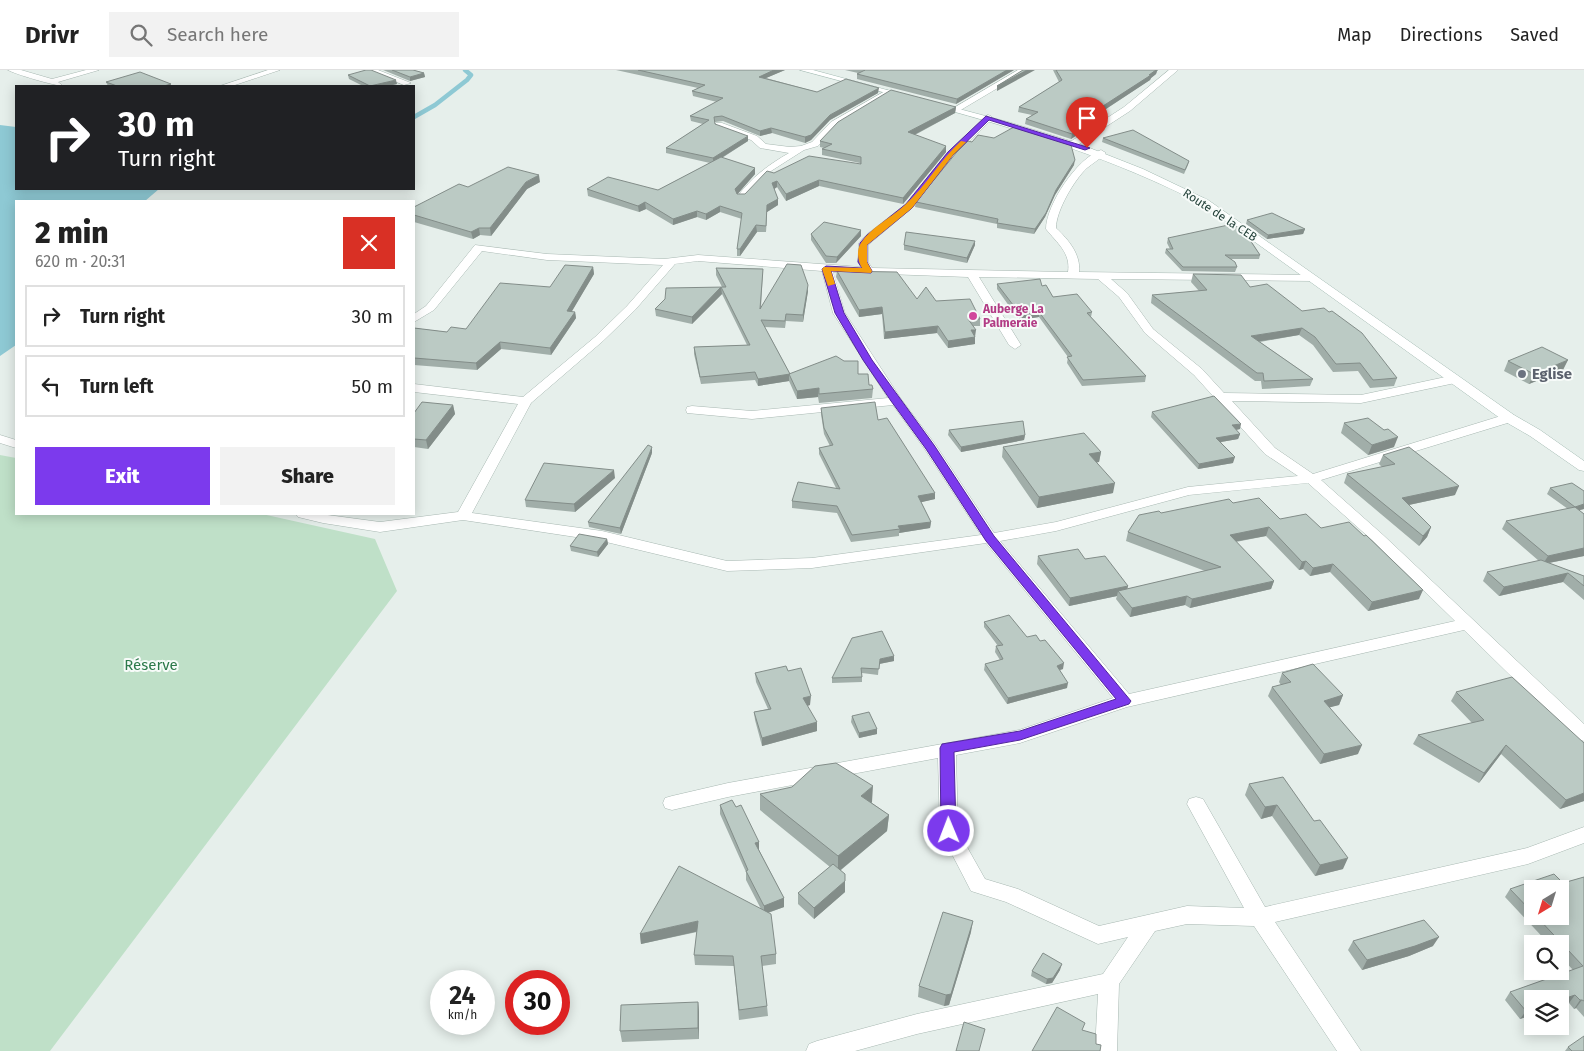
<!DOCTYPE html>
<meta charset="utf-8">
<style>
body{margin:0;font-family:"Fira Sans",sans-serif;background:#f2f2f2;color:#222;height:100vh;display:flex;flex-direction:column;font-size:19px;white-space:nowrap}
*{box-sizing:border-box;margin:0}
p{font-size:16px;color:#767676}
.icon{flex:none;width:28px;height:28px;fill:none;stroke:currentColor;stroke-width:2;stroke-linecap:round;stroke-linejoin:round}
.map{position:relative;flex:1;overflow:hidden}
.side{position:absolute;left:15px;top:130px;width:400px;height:315px;display:flex;flex-direction:column;background:#fff;border-radius:0px;box-shadow:0 2px 12px #0003}
.side>*{flex:none}
.banner{position:absolute;left:15px;top:15px;width:400px;height:105px;border-radius:0px;box-shadow:0 2px 12px #0003;background:#202124;color:#fff;overflow:hidden}
.needle{width:32px;rotate:218deg}
.tools{position:absolute;left:1524px;top:810px;display:grid;gap:10px}
.tools a{display:grid;place-items:center;width:45px;height:45px;border-radius:0px;background:#fff;box-shadow:0 2px 12px #0003;font-size:25px}
.speed{position:absolute;left:430px;top:900px;display:flex;gap:10px;font-size:25px;font-weight:700;text-align:center}
.speed>*{display:grid;place-content:center;width:65px;height:65px;border-radius:50%;background:#fff;box-shadow:0 2px 12px #0003;line-height:1}
.speed small{font-size:12px;font-weight:400}
.speed .limit{border:8px solid #d22;background:#fff;color:#111}
.pin{position:absolute;display:grid;place-items:center;width:42px;height:42px;color:#fff;margin:-51px -21px;border-radius:50% 50% 50% 0;rotate:-45deg;box-shadow:0 0 5px #0007}
.pin .icon{rotate:45deg}
.me{position:absolute;width:55px;margin:-28px;rotate:359deg;stroke-linejoin:round;filter:drop-shadow(0 0 4px #0008)}
.turn{display:flex;align-items:center;gap:18px;height:105px;padding:0 20px;font-size:22px}
.turn .icon{width:65px;height:65px;stroke-width:2.5}
.turn b{display:block;font-size:35px;line-height:42px}
.round{display:grid;place-items:center;flex:none;width:52px;height:52px;border-radius:0px;background:#f2f2f2}
.head{display:flex;align-items:center;justify-content:space-between;height:85px;padding:0 20px}
h1{font-size:30px;font-weight:800;line-height:38px}
.action{display:flex;gap:10px;margin-top:auto;padding:10px 20px}
.action a{flex:1;height:58px;border-radius:0px;background:#7c3aed;color:#fff;font-size:20px;font-weight:800;line-height:58px;text-align:center}
.action a+a{background:#f2f2f2;color:#222}
ul{padding:0;list-style:none}
li{display:flex;align-items:center;gap:15px;height:62px;margin:0 10px 8px;padding:0 10px;border:2px solid #e0e0e0;border-radius:0px}
li div{flex:1}
li b{display:block;font-size:19px}
li em{font-style:normal}
header{display:flex;align-items:center;gap:30px;box-sizing:border-box;height:70px;padding:0 25px;background:#fff;border-bottom:1px solid #e0e0e0}
header strong{font-size:24px}
nav{display:flex;gap:28px;margin-inline-start:auto;font-size:18px}
.search{width:350px;height:45px;background:#f2f2f2;display:flex;align-items:center;gap:12px;box-sizing:border-box;padding:0 18px;border-radius:0px;color:#767676;font-size:19px}
.map>svg:first-child{display:block}
</style>
<header>
<strong>Drivr</strong>
<div class="search"><svg class="icon" aria-label="search" viewBox="0 0 24 24"><circle cx="10" cy="10" r="6"/><path d="M15 15l6 6"/></svg>Search here</div>
<nav><a>Map</a><a>Directions</a><a>Saved</a></nav>
</header>
<div class="map">
<svg width="1584" height="981" viewBox="0 0 1584 981">
<rect width="100%" height="100%" fill="#e6efeb"/>
<!-- green -->
<path fill="#bfe0c8" d="M0,385l16,3v56h246l113,25 22,52 -347,460h-50z"/>
<!-- water -->
<path fill="#8ec9d4" d="M0,55l16,2v62h143l-14,12h-129v144l-16,11z"/>
<g fill="none" stroke-linecap="round" stroke-linejoin="round">
<!-- stream -->
<path stroke="#8ec9d4" stroke-width="4.5" d="M414,47l21,-12 32,-25 4,-5 -6,-5"/>
<defs>
<path id="minor" d="M8,0h13l31,9 34,-9h13l-41,12 5,4c-7,0 -49,-12 -55,-16z
M268,0h12l-48,16h-12z
M367,0h11l33,13 -7,2z
M1018,0h10l-69,41 -7,-2z
M1169,0h9l-48,41 -54,35h-6v-4l54,-35z
M887,20l7,2 -57,34 -19,20 -14,4 -33,21 -14,12 -12,16h-6l-2,-2c15,-20 31,-32 52,-44l-29,-5 -9,-8 -35,-13v-4h6l35,13 9,8 24,3 11,-1 11,-4 19,-20z
M988,45l3,1v4l-37,36 -42,52 -44,37v17l4,6 196,4c3,-19 -11,-29 -22,-43 0,-24 31,-71 55,-79l5,3c-6,6 -13,10 -19,15 -13,12 -31,43 -31,60 13,12 25,27 23,44l234,3 5,3 -5,3 -202,-2 16,14 26,36 49,40 22,24 137,2 94,-20 6,4 -6,4 -94,20 -129,-2 43,47 38,26 191,-59h10l1,3 -1,3 -193,59 61,54 202,190v17l-6,-2 -21,-18 -93,-91 -337,77 -107,36 -64,12 2,76 27,48 33,10 81,37 88,-20 57,2 -57,-104 2,-5 7,-2 7,2 62,108 262,-59 57,-21v16l-56,21 -253,58 86,129h-24l-83,-125 -67,-2 -32,7 -36,53 -2,67h-22l3,-57 -181,40 -62,17h-49l3,-7 8,-3 100,-27 186,-40 25,-37 -30,7 -92,-42 -35,-11 -31,-60 -2,-73 -210,39 -56,13 -7,-2 -2,-5 2,-5 7,-2 56,-13 291,-53 94,-32 -127,-155 -174,25 -85,3 -125,-30 -139,-21 -83,12 -57,-9 -25,-6 -2,-3h24l60,8 78,-10 60,-108 -104,-12v-8l109,13 72,-60 32,-31 36,-41 -116,-5 -65,-9 -48,59 -20,12v-8l12,-8 49,-61 72,9 117,5 34,-4 163,12 -3,-5 1,-19 7,-8 40,-31 42,-52zM698,191l124,10 11,42 55,85 -136,13 -60,-5 -5,1 -1,3 1,3 65,6 141,-14 31,43 57,87 -169,23 -85,3 -125,-30 -130,-18 59,-110 72,-62 32,-31 40,-46zM833,202l135,5 41,68 6,4 6,-4 -42,-68 119,2 21,18 26,36 49,42 19,21 1,4 3,1 48,53 33,22 -110,11 -132,35 -62,11 -59,-89 -34,-45 -56,-86zM1308,413l64,57 83,81 -326,73 -129,-153 56,-10 133,-36z
M0,365l16,5v8l-16,-5z"/>
<path id="secondary" d="M800,0h13l100,27 -4,2z
M933,32l75,20 69,21 66,26 65,31 306,215 26,15 44,31v10l-5,-1 -49,-34 -26,-15 -302,-217c-86,-44 -176,-73 -269,-98z"/>
</defs>
<!-- minor casing -->
<use href="#minor" stroke="#a8b8b2" stroke-width="1"/>
<!-- secondary casing -->
<use href="#secondary" stroke="#a4bbb3" stroke-width="1"/>
<!-- minor -->
<use href="#minor" fill="#fff" fill-rule="evenodd"/>
<!-- secondary -->
<use href="#secondary" fill="#fff" fill-rule="evenodd"/>
</g>
<!-- wall -->
<path fill="#a1aea9" fill-rule="evenodd" d="M383,0h30l11,3 1,4 -15,4z
M616,0h169l-19,8 51,14 61,1 -48,27 -19,20 -6,3 -33,-10 -12,3 -37,-15 -8,1v2l33,17 -26,17 33,10v6l-18,20h8l29,-21 86,-9v-1l-38,-8v-6l2,-1 -4,-1v-6l136,-34 -1,6 -40,22 31,17 -43,52 -84,-18 -33,15 -9,-14 -3,2 4,10v6l-11,7 -1,20h-9l-17,24h-3v-7l5,-30 -22,-7 -14,8 -9,-3 -24,8 -27,-16 -7,3 -51,-16 -1,-7 71,1 52,-27 -44,-10v-5l37,-24 -12,-3 -1,-5 27,-14 -24,-6 -1,-5 6,-3z
M845,0h169l-58,34 -99,-25v-5l1,-1z
M1053,0h105l-1,1 -1,3 -5,4 -1,2 -56,37 1,6 -24,16 -46,-15 1,-5 6,-4 -14,-3 1,-5 40,-25z
M348,5l49,9 -9,2h-25l-14,-7z
M106,12l65,2v2h-63z
M1103,68l86,23 -1,4 -4,9 -82,-32z
M1074,95l-19,30 -10,22 -11,17 -37,-6v-4l-82,-17 1,-5z
M540,112l-13,7 -36,47 -11,-1 -7,4 -59,-17v-15l54,-20z
M1247,150l58,9 -2,5 -36,5 -21,-15z
M811,164l50,2 -25,27h-10l-15,-23z
M1168,168l83,3 9,14 -1,4h-28l6,8 -2,5 -53,-1 -17,-18 1,-4h4l-3,-6z
M904,175h71l-8,18 -63,-13z
M593,197l1,7 -23,38h4l1,6 -25,37 -50,-6 -24,21 -63,-5v-37l33,4 19,-3 84,-42z
M716,198l47,1 -2,39 47,-17 -5,31 -17,-1 -1,7 -20,-1 25,47h68l15,15 -1,9 -53,5 -1,-6 -21,2 -8,-18 -31,5 -3,-6 -54,4 -7,-30v-7l53,-2 -25,-51 -30,30 -36,-8 -1,-7 67,-22 -6,-12z
M837,201l80,28 19,2 44,18v7h-7l2,18 -27,4 -11,-15 -53,6 -2,-25 -23,3 -23,-40z
M1193,204l57,13 52,24 95,67 -3,8 -24,2 -12,-17 -25,1 -20,-27 -14,-10 -39,7 53,37 -3,7 -48,3 -1,-8h-6l-104,-78 1,-8 47,-4 -8,-9z
M997,214l45,2 11,11 39,15 -1,5 55,59 -1,6 -63,4 -15,-23 1,-6 -29,-40 -20,3 -22,-31z
M1508,291l55,9 -34,14 -25,-13z
M453,335l2,9 -27,35 -14,-2v-34z
M821,338l57,12 57,79 -14,3 10,20 -1,6 -31,5v3l-48,6 -14,-29 -45,-5v-7l44,-13 -17,-34v-6l11,-2 -6,-12 -3,-20z
M1152,342l88,17 -4,1 4,4 -2,5 -17,3 12,21 -35,6 -47,-52z
M1344,353l50,24 -26,8 -27,-22z
M949,360l76,5 -1,5 -63,12 -13,-17z
M1003,377l98,5 -2,10h-2l16,31 -76,15 -35,-51z
M652,383l-31,81 -32,-7 -1,-5z
M1383,385l72,40 -46,10 22,22 -4,10 -8,9 -75,-63 3,-9 35,-7 -3,-3z
M615,408l-40,34 -49,-5 -1,-7z
M1550,418l34,3v18l-5,1 5,4v42l-35,7 35,13v24l-21,-18 -64,14 -16,-15 4,-9 52,-11 -37,-32 4,-8 62,-12 -21,-15z
M1233,433l47,16 41,9 98,71 -51,12 -38,-39 -20,4 -7,-7 -4,1 -33,-34 -30,6 38,39 -3,8 -81,19 -5,-3 -55,12 -14,-18 1,-3 -48,10 -32,-42 1,-8 47,3 43,27 -1,3 78,-18 -79,-30 2,-9 33,-19z
M607,469l1,5 -10,13 -27,-6 -1,-5z
M984,552l43,15 13,4 23,28 -3,1 7,18 -60,16 -23,-34 1,-6 15,-4 -5,-8 1,-6h2l-14,-19z
M894,586v5l-15,3 -1,11 -16,-2v9l-30,1v-5z
M788,601l22,34 -3,1 10,25 -55,15 -7,-26 -1,-8 14,-3 -12,-27 -1,-9z
M1282,603l61,22 -4,10 -10,2 29,47 -38,10 -52,-68 4,-9 9,-2 -2,-3z
M1456,622l128,51v58l-24,8 -59,-55 -22,29 -66,-39 5,-9 54,-12 -21,-22z
M852,646l25,13v5l-18,4 -8,-16z
M1283,707l60,92 -28,7 -43,-60 -11,3 -16,-24 4,-11z
M760,724l112,8v1l17,12 -2,16 -46,39 4,22 -31,27 -16,-15v-11l32,-26 -70,-57z
M720,735l16,2 23,35v8l25,48v9l-16,6 8,41v10l-14,2 5,40 1,10 -29,4 -5,-54 -39,-1 -1,-10 3,-23 -56,12 -1,-10 121,-25 -15,-29v-8l-26,-58z
M1584,807v140l-8,-9 -2,1 -5,-6 -9,3v-7l-28,16 -12,4 -15,-19 5,-8 63,-22 -13,-14v-12h-11l-44,-47 5,-8 53,-6zM1532,819l28,27h-28z
M971,862l-22,73 -5,1 -26,-9 1,-11z
M1353,871l80,5 -24,10 -47,14 -14,-20z
M1060,900l-8,13 -6,1 -15,-8 1,-5z
M698,932l1,10v27l-77,3 -2,-11z
M1568,977l16,4h-19z"/>
<!-- shaded-wall -->
<path fill="#838d89" d="M774,0h11l-26,11v-4z
M1007,0h7l-58,34 1,-5z
M1027,0h8l-38,21v-5z
M1154,0h4l-1,1 -1,3 -5,4 -1,2 -61,40v-5z
M424,3l1,4 -15,4v-4z
M396,10l1,4 -9,2h-18z
M879,18l-1,5 -48,27 -19,20 -6,3v-6l25,-22z
M956,37l-1,6 -47,25v-6z
M1096,48l-1,5 -24,16 1,-5z
M771,58l1,5 -12,3v-5z
M748,66v5l-35,22v-5z
M946,76v6l-43,52v-6z
M1075,90l-1,5 -19,30 -10,22 -11,17 1,-5 21,-39z
M755,98v6l-19,22 -1,-7z
M539,105l1,7 -13,7 -36,47 -1,-8 36,-46z
M819,110v6l-33,15v-7z
M777,111v6l-4,3 -1,-7z
M778,129v6l-11,7 -1,20 1,-27z
M645,132l1,7 -7,3 -1,-6z
M720,136v6l-14,8v-6z
M697,141v6l-24,8v-6z
M756,155l1,7 -17,24v-7z
M479,158l1,7 -7,4 -2,-7z
M1305,159l-2,5 -36,5 1,-4z
M861,160v6l-25,27 1,-6z
M975,171v4l-8,18v-5z
M593,197l1,7 -26,44 -1,-7z
M808,215v6l-5,31v-7z
M721,217l1,7 -30,30v-7z
M882,237v7l-23,3v-7z
M575,242l1,6 -25,37 -1,-7z
M1039,242v5l-20,3 1,-6z
M938,256l-1,7 -53,6 1,-7z
M1302,258l-3,7 -50,8 2,-7z
M971,260h5l-1,7z
M975,267v7l-27,4v-7z
M500,272l1,7 -24,21 -1,-7z
M1568,290l-5,10 -34,14 5,-10z
M789,304v7l-31,5v-7z
M819,318l-1,9 -21,2v-8z
M453,335l2,9 -27,35 -2,-9z
M1241,354l-1,5 -10,2 2,-6z
M1240,364l-2,5 -23,4 1,-5z
M1025,365l-1,5 -63,12v-5z
M1398,367l-4,10 -26,8 4,-10z
M652,377v6l-31,81 -1,-6z
M1101,382l-2,10 -12,2 2,-10z
M1235,387l-2,6 -35,6 1,-5z
M614,400l1,8 -40,34 -1,-8z
M1115,413l-2,10 -76,15 2,-11z
M1459,416l-4,9 -56,12 3,-9z
M935,423v6l-17,4v-7z
M1584,434v5l-12,3 3,-5z
M931,452l-1,6 -31,5 1,-4 -2,-3z
M1269,457l-3,9 -39,7 3,-8z
M1431,457l-4,10 -8,9 4,-10z
M607,469l1,5 -10,13 -1,-5z
M1584,478v8l-41,8 5,-8z
M1306,491l-3,8 -4,1 3,-8z
M1333,494l-3,8 -20,4 3,-8z
M1568,503l-5,9 -64,14 5,-9z
M1274,511l-3,8 -81,19 2,-9z
M1128,516l-2,8 -8,-3 -1,5 -48,10 1,-8z
M1423,520l-4,9 -51,12 4,-9z
M1187,526l-2,9 -55,12 2,-9z
M894,586v5l-15,3 1,-5z
M1064,593l-1,6 -7,2 1,-5z
M1068,613l-1,5 -60,16 1,-6z
M1343,625l-4,10 -19,5 4,-9z
M811,626l-1,9 -7,2v-9z
M817,652v9l-55,15v-8z
M877,659v5l-18,4v-5z
M1362,675l-4,9 -38,10 4,-10z
M1506,675l-5,9 -22,29 5,-10z
M873,716l-1,16 -12,10 1,-16z
M1584,723v8l-24,8 6,-9z
M1277,735l-5,11 -11,3 4,-12z
M889,745l-2,16 -49,41v-16z
M759,772v9l-4,-8z
M1348,788l-5,11 -28,7 5,-11z
M845,811v11l-31,27v-11z
M784,828v9l-20,7v-8z
M698,851l1,10 -58,13 -1,-10z
M973,851l-2,11 -22,73 -5,1 2,-11z
M1439,867l-6,9 -24,10 -47,14 5,-10z
M1062,894l-2,6 -8,13 -6,1 1,-5z
M1575,925l-6,8 -9,3v-6z
M1580,930h2l-6,8 -2,1z
M698,932l1,10v27l-1,-11z
M1532,939v6l-12,4 6,-8z"/>
<!-- building -->
<path fill="#bbcac4" stroke="#838d89" d="M366,0h5l25,10 -26,6 -22,-11z
M392,0h21l11,3 -14,4z
M638,0h136l-15,7 58,15 29,-13 33,9 -49,27 -19,20 -6,2 -34,-9 -11,3 -38,-15 -8,1 1,7 33,12 -35,22 -47,-10 43,-28 -19,-4 33,-18 -31,-7 13,-6z
M864,0h143l-50,29 -100,-25 8,-4z
M1023,0h4l-30,16z
M1056,0h100l-7,5h2l-62,40 7,3 -24,16 -46,-15 12,-7 -19,-5 43,-27z
M140,2l31,12 -7,2h-47l-11,-4z
M891,20l65,17 -48,25 38,14 -43,52 -84,-18 -33,14 -9,-13 -5,2 6,16 -11,6 -1,21 -10,-1 -16,24h-3l5,-36 -22,-7 -14,8 -9,-3 -24,8 -28,-17 -7,4 -51,-17 21,-12 50,13 63,-33 34,11 -20,21 2,5h8l22,-23 7,2 35,-17 52,8v-7l-39,-8 10,-5 -12,-3 18,-19z
M1014,57l57,18 4,15 -19,30 -10,23 -11,16 -38,-6 1,-4 -82,-17 40,-49 12,-12 4,1 6,-7 16,3z
M1133,60l56,31 -4,9 -82,-32z
M508,97l31,8 -13,7 -36,46h-11l-8,4 -57,-17v-8l45,-23 9,3z
M1272,143l33,16 -37,6 -21,-15z
M824,152l37,8 -24,27 -11,-1 -15,-22z
M1233,154l19,13h-4l12,18h-35l10,7 2,5h-54l-17,-18h7l-5,-11z
M906,162l69,9 -8,17 -63,-13z
M787,194l14,1 7,20 -5,30 -17,-1 -1,7 -24,-1 29,54 -32,5 -3,-7 -55,5 -6,-30 56,-2 -29,-58 -29,30 -37,-8 10,-10 1,-11 60,-1 -10,-19 47,1 -3,40z
M565,195l28,2 -26,44 8,1 -25,36 -50,-6 -24,21 -62,-5v-30l33,4 4,-5 15,2 34,-46 50,4z
M837,201l60,1 20,27 9,-12 10,14 34,-2 10,20h-12l8,11h-5l4,7 -27,4 -10,-15 -53,6 -3,-25 -23,3z
M1193,204l48,1 9,12 17,-3 35,27 22,-3 5,4 3,-1 30,22 35,45 -24,2 -13,-17 -24,1 -21,-27 -13,-9 -51,8 62,43 -49,2 -1,-8h-6l-105,-78 55,-5z
M1040,209l2,7 4,-1 7,12 24,-3 15,18 -5,1 59,63 -63,4 -16,-23 5,-1 -33,-44 -19,2 -23,-30z
M1542,277l26,13 -34,14 -26,-13z
M836,286l8,5h14v13h10l1,11h3l1,4 -54,5v-6l-22,3 -8,-17z
M1214,326l27,28 -9,1 8,9 -24,4 19,19 -36,7 -47,-52z
M422,332l31,3 -27,35 -12,-1v-26z
M875,332l3,18 9,-2 48,75 -17,3 13,26 -33,4 2,3 -48,6 -15,-29 -45,-5 6,-19 42,7 -21,-41 14,-3 -9,-17 -3,-20z
M1368,348l16,12 4,-1 10,8 -26,8 -28,-22z
M1023,351l2,14 -64,12 -12,-17z
M1084,363l17,19 -12,2 26,29 -76,14 -36,-50z
M648,375l4,2 -32,81 -32,-6z
M1409,377l50,39 -57,12 29,29 -8,9 -76,-62 48,-10 -12,-9z
M544,393l70,7 -40,34 -49,-4z
M1572,413l12,8v13l-9,3 -25,-19z
M1259,428l21,21 26,-5 15,14 28,-6 15,14 2,-1 57,55 -51,12 -39,-38 -20,4 -7,-7 -4,1 -33,-35 -39,8 44,46 -82,18 -5,-3 -55,12 -14,-17 103,-24 -93,-35 11,-17 20,-4 2,2 68,-14 4,4z
M1575,437l9,7v34l-36,8 -42,-35z
M579,464l28,5 -10,13 -27,-6z
M1078,479l7,10 20,-3 23,30 -58,12 -32,-42z
M1541,490l43,16v10l-16,-13 -64,14 -17,-15z
M1009,545l18,22 9,-2 4,6 5,-1 19,23 -7,3 11,17 -60,15 -23,-34 18,-5 -7,-13 7,-1 -19,-23z
M882,561l12,25 -14,3 -1,10 -18,-1 1,9 -30,1 20,-40z
M1313,594l30,31 -19,6 38,44 -38,9 -52,-67 19,-5 -9,-9z
M786,596l2,5 13,-3 10,28 -8,2 14,24 -55,16 -8,-26 17,-3 -16,-36z
M1512,607l72,66v50l-18,7 -60,-55 -22,28 -66,-38 66,-15 -28,-28z
M869,642l8,17 -18,4 -7,-17z
M836,693l37,23 -12,10 28,19 -51,41 -78,-62 32,-7 23,-21z
M1283,707l31,44 6,-1 28,38 -28,7 -43,-60 -12,2 -16,-23z
M732,730l4,7 5,-2 18,37 -4,1 29,55 -20,8 -18,-35 2,-1 -28,-65z
M833,794l12,10v7l-31,27 -16,-15z
M679,796l92,48 5,40 -15,2 6,50 -28,4 -6,-54 -39,-1 4,-34 -58,13z
M1554,804l9,9 21,-6v124l-2,-1h-2l-5,-5 -15,5v-1h-28v10l-6,2 -16,-19 73,-26 -47,-50h24v-27h-28v23l-22,-23z
M943,842l30,9 -22,73 -5,1 -27,-9z
M1424,850l15,17 -24,9 -48,14 -14,-19z
M1043,883l19,11 -9,14 -6,1 -15,-8z
M698,932v26l-78,3 1,-26z
M1057,937l28,16 -3,7 14,4v10l5,1 -1,6h-68z
M964,952l21,7 -6,22h-23z
M1584,966v15h-12l-4,-4z"/>
<!-- route -->
<path fill="#7c3aed" stroke="#51269a" d="M986,46l104,32 -5,2 -96,-30 -36,35 -41,53 -45,37v17l5,9 -1,2 -40,-2 13,42 28,47 62,85 60,91 137,165 -2,3 -109,36 -66,12 2,79 -2,4 -5,1 -5,-1 -3,-4 -1,-83 2,-4 78,-13 96,-32 -130,-158 -60,-92 -35,-48 -28,-41 -28,-47 -13,-44 4,-3 36,2 -4,-6 2,-19 7,-8 39,-31 42,-52z"/>
<!-- slow -->
<path fill="#f59e0b" d="M961,71l5,1 -13,13 -41,53 -45,37v17l5,9 -1,2 -40,-2 4,13 -7,2 -6,-17 2,-2 38,1c-4,-6 -6,-18 -1,-25 10,-16 30,-25 44,-38 21,-19 35,-45 56,-64z"/>
<!-- markers -->
<circle fill="#d1479c" stroke="#f7fbf9" stroke-width="2" cx="973" cy="246" r="5"/>
<circle fill="#6b7280" stroke="#f7fbf9" stroke-width="2" cx="1522" cy="304" r="5"/>
<g text-anchor="middle" stroke-width="4" stroke-linejoin="round" paint-order="stroke">
<!-- far-street labels -->
<g font-size="12" fill="#24423a" stroke="#f7fbf9">
<text transform="translate(1220 145) rotate(33)" y="4">Route de la CEB</text>
</g>
<!-- far-hotel labels -->
<g font-size="12" font-weight="bold" fill="#b23c85" stroke="#f7fbf9" text-anchor="start">
<text x="983" y="243">Auberge La<tspan x="983" dy="14">Palmeraie</tspan></text>
</g>
<!-- worship labels -->
<g font-size="15" font-weight="bold" fill="#5b616d" stroke="#f7fbf9" text-anchor="start">
<text x="1532" y="309">Eglise</text>
</g>
<!-- park labels -->
<g font-size="15" fill="#2d7a4b" stroke="#f7fbf9">
<text x="151" y="600">Réserve</text>
</g>
</g>
</svg>
<div class="tools">
<a><svg class="needle" viewBox="-14 -14 28 28"><path d="M0-13l5 13h-10z" fill="#e53935"/><path d="M0 13l5-13h-10z" fill="#767676"/></svg></a>
<a><svg class="icon" aria-label="search" viewBox="0 0 24 24"><circle cx="10" cy="10" r="6"/><path d="M15 15l6 6"/></svg></a>
<a><svg class="icon" aria-label="layers" viewBox="0 0 24 24"><path d="M12 4l9 5-9 5-9-5zM3 14l9 5 9-5"/></svg></a>
</div>
<div class="speed"><div>24<small>km/h</small></div><div class="limit">30</div></div>
<div class="pin" style="left:1087px;top:78px;background:#d93025"><svg class="icon" aria-label="arrive" viewBox="0 0 24 24"><path d="M6 21V4h12l-3 4 3 4H6"/></svg></div>
<svg class="me" style="left:949px;top:761px" viewBox="-20 -20 40 40"><circle r="17" fill="#7c3aed" stroke="#fff" stroke-width="3"/><path d="M0-11L8 9 0 5-8 9z" fill="#fff"/></svg>
<div class="banner">
<div class="turn"><svg class="icon" aria-label="right" viewBox="0 0 24 24"><path d="M7 20v-9h11M14 6l5 5-5 5"/></svg><div><b>30 m</b>Turn right</div></div>
</div>
<section class="side">
<div class="head"><div><h1>2 min</h1><p>620 m · 20:31</p></div><a class="round" style="background:#d93025;color:#fff"><svg class="icon" aria-label="close" viewBox="0 0 24 24"><path d="M6 6l12 12M18 6L6 18"/></svg></a></div>
<ul>
<li><svg class="icon" aria-label="right" viewBox="0 0 24 24"><path d="M7 20v-9h11M14 6l5 5-5 5"/></svg><div><b>Turn right</b></div><em>30 m</em></li>
<li><svg class="icon" aria-label="left" viewBox="0 0 24 24"><path d="M17 20v-9H6M10 6l-5 5 5 5"/></svg><div><b>Turn left</b></div><em>50 m</em></li>
</ul>
<div class="action"><a>Exit</a><a>Share</a></div>
</section>
</div>
